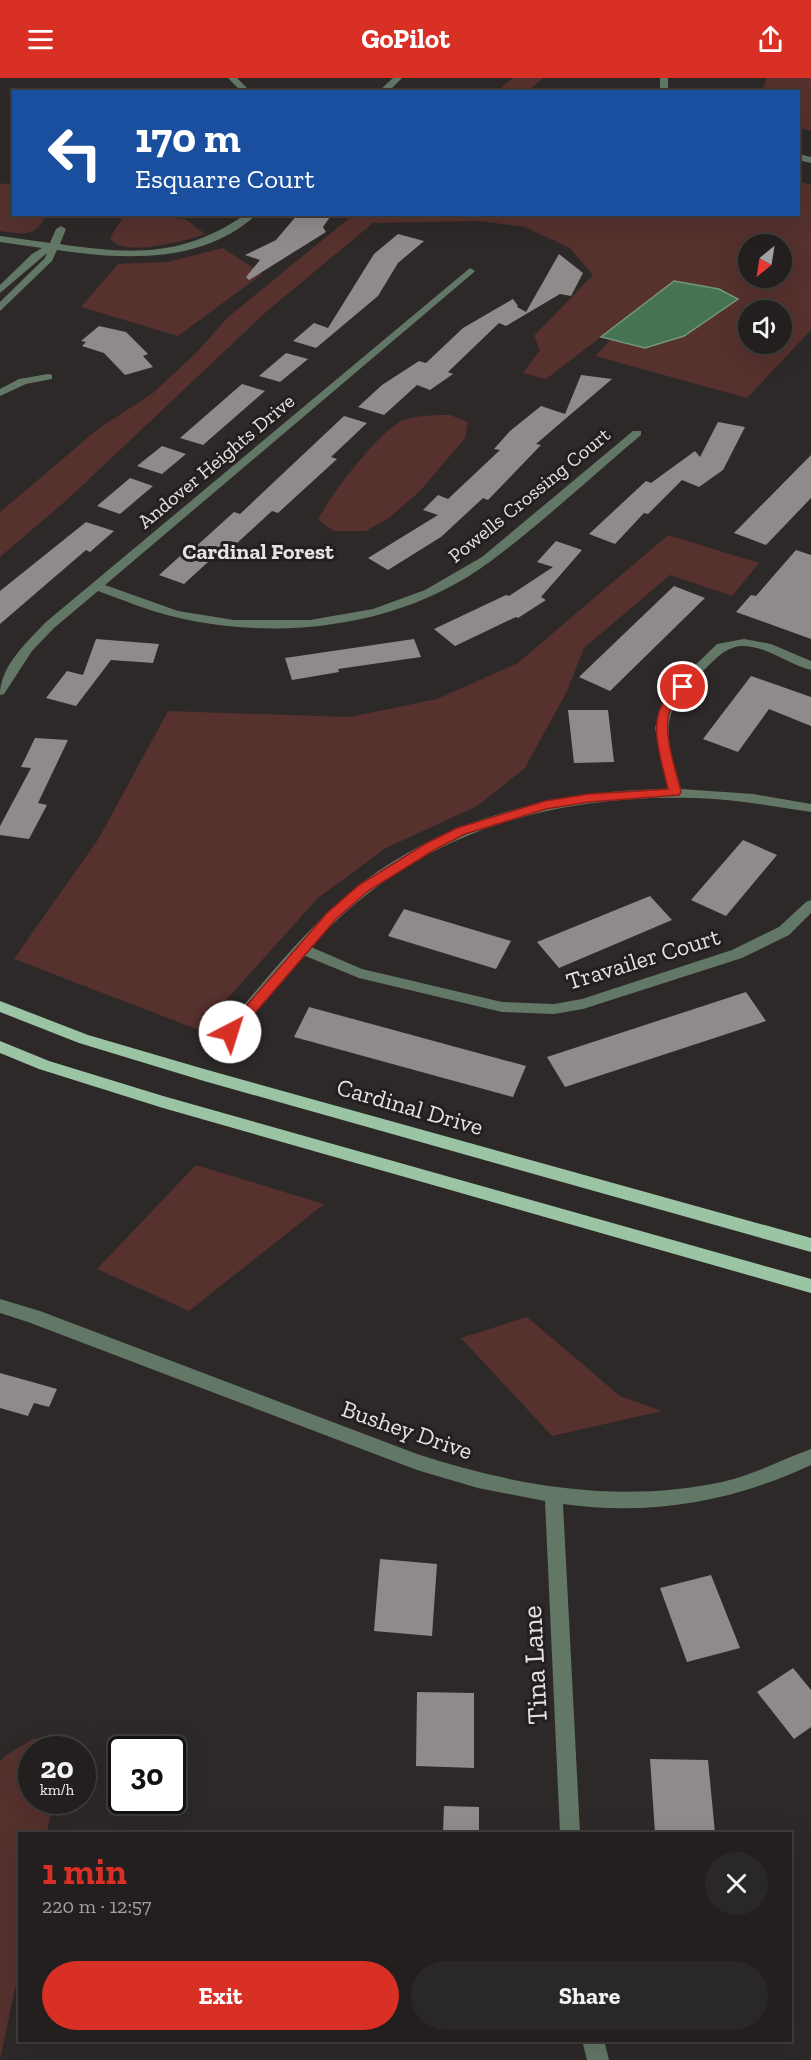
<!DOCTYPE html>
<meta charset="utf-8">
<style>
body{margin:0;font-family:"Zilla Slab",serif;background:#2a2727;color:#f1f3f6;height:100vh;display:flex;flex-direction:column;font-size:22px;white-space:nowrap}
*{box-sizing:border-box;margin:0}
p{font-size:20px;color:#a2a2a4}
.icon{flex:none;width:33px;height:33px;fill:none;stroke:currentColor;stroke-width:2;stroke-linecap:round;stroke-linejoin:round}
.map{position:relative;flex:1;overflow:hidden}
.drawer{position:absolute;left:18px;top:1754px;width:774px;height:210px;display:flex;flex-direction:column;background:#221f1e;border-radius:0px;box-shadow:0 6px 24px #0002,0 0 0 2px #3f3d3c}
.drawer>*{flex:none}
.guide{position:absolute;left:12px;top:12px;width:788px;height:126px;border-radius:0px;box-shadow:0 6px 24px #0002,0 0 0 2px #3f3d3c;background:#1a4fa0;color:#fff;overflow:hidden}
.needle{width:39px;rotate:210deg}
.controls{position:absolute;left:738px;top:156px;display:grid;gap:12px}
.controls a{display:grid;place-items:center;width:54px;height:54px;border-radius:50%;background:#221f1e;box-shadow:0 6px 24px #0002,0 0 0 2px #3f3d3c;font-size:30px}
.speed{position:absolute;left:18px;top:1658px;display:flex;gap:12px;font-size:30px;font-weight:700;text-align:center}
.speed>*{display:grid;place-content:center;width:78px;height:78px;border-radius:50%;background:#221f1e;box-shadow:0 6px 24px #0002,0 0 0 2px #3f3d3c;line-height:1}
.speed small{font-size:15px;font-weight:400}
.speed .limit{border:3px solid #111;border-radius:9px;background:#fff;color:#111}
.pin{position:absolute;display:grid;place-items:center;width:51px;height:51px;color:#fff;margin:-26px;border:3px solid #fff;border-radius:50%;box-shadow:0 2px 6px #0007}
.me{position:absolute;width:66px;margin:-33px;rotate:40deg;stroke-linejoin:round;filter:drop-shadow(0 0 4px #0008)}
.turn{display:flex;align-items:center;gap:21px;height:126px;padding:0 24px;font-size:27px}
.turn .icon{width:78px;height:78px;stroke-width:2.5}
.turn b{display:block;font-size:42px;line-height:51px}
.round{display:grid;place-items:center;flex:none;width:63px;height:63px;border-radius:32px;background:#2a2727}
.summary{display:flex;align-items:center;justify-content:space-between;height:102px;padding:0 24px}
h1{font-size:36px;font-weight:700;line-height:45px;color:#d93025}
.action{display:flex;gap:12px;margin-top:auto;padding:12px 24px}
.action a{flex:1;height:69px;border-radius:36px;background:#d93025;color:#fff;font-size:24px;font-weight:700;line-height:69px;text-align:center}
.action a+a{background:#2a2727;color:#f1f3f6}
header{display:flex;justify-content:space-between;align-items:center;height:78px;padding:0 24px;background:#d93025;color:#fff;font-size:27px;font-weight:700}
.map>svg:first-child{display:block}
</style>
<header><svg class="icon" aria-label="menu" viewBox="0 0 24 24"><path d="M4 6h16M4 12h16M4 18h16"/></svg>GoPilot<svg class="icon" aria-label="share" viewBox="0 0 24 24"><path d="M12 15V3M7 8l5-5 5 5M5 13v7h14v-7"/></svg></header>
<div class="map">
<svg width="811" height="1982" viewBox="0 0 811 1982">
<rect width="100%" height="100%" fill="#2d2928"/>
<!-- green -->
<path fill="#56312e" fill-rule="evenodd" d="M513,0h30l-15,13h-31z
M767,0h44v53l-13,-4v-35l-33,-1 -2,-3z
M798,103l13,4v145l-64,68 -152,-42 16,-16 34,8 75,-35 17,-14 -18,-10 -45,-8 -128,98 -23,-6 17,-23 -6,-14 59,-61 -23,-27 -45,-21 -46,-6 -106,2 -107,89 -197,186 -69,59v-45l98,-83 55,-36 45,-42 29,-33 126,-103 445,-1zM748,166h34v34h-34zM748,232h34v34h-34z
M13,105l1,31 32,1c-10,23 -24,19 -46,16v-47z
M124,137l61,4 20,15c-17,6 -84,25 -95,4z
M223,170l39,26 -84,62 -97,-29 37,-43 50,-2z
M450,337l18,7 -3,16 -45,53 -31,27 -23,13h-32l-16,-11c11,-23 63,-92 86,-100 15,-5 31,-5 46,-5z
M668,457l91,28 -27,33 -62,-21 -86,73 -17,43 -42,77 -48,38 -91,42 -68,50 -119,132 -185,-71 85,-121 69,-127 182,6 87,-18 81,-36z
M196,1087l128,39 -135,107 -92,-42z
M527,1239l93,79 42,15 -110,25 -91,-98z
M35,1660l15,11h-18v51h21l-6,33h-27l-1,137 -19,89v-298l6,-6z"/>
<!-- water -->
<path fill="#467452" stroke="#76957d" stroke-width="1.5" d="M674,203l45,8 19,10 -54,37 -39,12 -44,-11z"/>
<!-- building -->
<path fill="#908b8a" d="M298,136h34l-9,13 3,5 -77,48 -3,-3 14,-17 -15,-5 31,-15z
M398,156l26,7 -26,22 -20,33 -62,52 -23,-7 21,-18 14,5 46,-74z
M559,176l24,19 -12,23 -11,-2 -54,32 -7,-3 -51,49 5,2 -23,16 -13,-5 -33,30 -26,-8 24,-22 37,-24 7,2 37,-35 50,-29 5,7 -1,1 9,5z
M99,248l27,6 22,22 -5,2 10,11 -28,8 -21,-22 -22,-7 4,-4 -5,-1z
M286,275l22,6 -28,23 -21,-6z
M581,297l31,4 -76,65 5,1 -53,55 -5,-2 -42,39 -53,33 -20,-12 70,-43 -15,-5 15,-15 10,4 52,-49 -6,-1 16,-18 31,-25 24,8z
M242,306l23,7 -62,54 -23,-7z
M344,338l23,7 -36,34 6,2 -59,54 -6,-2 -35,32 -6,-2 -47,43 -25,-9 29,-26 4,1 42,-38 6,2z
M718,344l27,5 -22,43 -24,17 -17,-7 -34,34 -4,-1 -29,31 -26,-10 57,-53 5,2 44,-32 5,6z
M162,368l24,8 -24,20 -25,-8z
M811,377v43l-45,47 -32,-12z
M130,400l23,8 -33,28 -23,-8z
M86,444l28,9 -24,21 -4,-2 -86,74v-33z
M556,463l26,9 -41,47 5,3 -28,18 -2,-1 -61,29 -21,-17 72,-34 3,1 44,-29 -16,-5z
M796,472l15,5v84l-75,-27 15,-17 5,1z
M674,508l31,12 -95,93 -31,-14z
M96,561l63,5 -6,19 -42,-3 -35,46 -30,-8 21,-27 16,4z
M414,561l7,18 -83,12 1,3 -47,8 -7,-22z
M751,598l60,21v29l-42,-17 -31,43 -35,-13z
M568,632h40l6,52 -40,1z
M35,660l33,2 -30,63 9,2 -18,34 -29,-4v-9l31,-58 -10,-1z
M743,762l34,15 -51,61 -35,-16z
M650,818l22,24 -113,48 -22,-26z
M404,831l107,32 -15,28 -108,-33z
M746,914l20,29 -201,66 -18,-30z
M309,929l217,59 -13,31 -219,-60z
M0,1295l57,16 -8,18 -15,-4 -6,13 -28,-8z
M380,1481l57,5 -5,72 -58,-5z
M711,1497l29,73 -53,14 -27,-74z
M793,1590l18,22v37l-17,12 -37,-47z
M417,1614l57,1v75l-58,-2z
M650,1681l58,1 7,73h-60z
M444,1728l35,1v26h-36z"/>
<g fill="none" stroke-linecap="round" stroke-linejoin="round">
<!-- minor -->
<path fill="#637767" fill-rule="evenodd" d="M228,0h9l14,14h-9z
M393,0h9l-14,14h-10z
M660,0h8v14h-8z
M798,76l13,3v6l-13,-3z
M246,136h11c-54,50 -132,46 -200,36l-5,11 -52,50v-9l45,-44 2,-5 -47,40v-8l32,-31 10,-6 -42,-6v-6l50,7 6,-14 5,-3 5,3 -6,15c72,11 124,13 186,-30z
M470,190l5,3 -2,2 -368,312 73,26 56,9h76l63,-11 52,-19 57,-33 151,-126h8v4c-50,42 -98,87 -150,126 -88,66 -210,81 -316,56 -26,-6 -52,-17 -77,-26l-44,37 -22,23 -28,43 -4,1c0,-29 27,-53 46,-73z
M48,296l4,1v4l-26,5 -26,12v-7l19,-10z
M744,561l27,5 40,17v9c-24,-6 -44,-24 -69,-24 -17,1 -26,13 -38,24 -47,45 -39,61 -23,119l72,5 58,10v8c-39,-6 -78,-13 -118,-14 -146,-4 -282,37 -382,149l51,22 140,33 52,2 28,-5 150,-49 47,-23 27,-25 5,-2v13l-22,22 -47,23 -159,51 -29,5 -52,-2 -143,-34 -56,-23 -68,81h-10l-2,-4 2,-4c36,-43 71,-87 113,-125 89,-81 213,-113 330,-114l-13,-61 6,-22 18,-25 38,-37z
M0,1221l40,12 377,143c97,32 203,50 305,28 31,-7 59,-22 89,-33v16c-79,37 -161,51 -248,39l17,329h-20l-15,-332 -67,-13 -61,-18 -389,-148 -28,-9z
M582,1962h22l5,20h-22z"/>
<!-- major -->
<path fill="#9bc4a4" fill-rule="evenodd" d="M0,923l88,34 116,34 607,169v14l-607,-171 -125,-38 -79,-31z
M0,963l49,20 114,35 648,183v14l-648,-185 -124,-39 -39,-16z"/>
</g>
<!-- route -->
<path fill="#d93025" stroke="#8d1f18" stroke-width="1.5" d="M683,605l5,4c-6,9 -15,15 -19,26 -6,21 7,58 12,79l-2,3 -90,7 -43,7 -81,25 -31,16 -66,41 -32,28 -101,117h-9l-2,-4 2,-3 101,-116 32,-28 66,-41 32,-16 88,-27 44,-7 79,-5c-6,-29 -23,-69 1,-94 4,-5 8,-10 14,-12z"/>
<g text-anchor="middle" stroke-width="6" stroke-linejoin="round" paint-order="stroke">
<!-- far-street labels -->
<g font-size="20" fill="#e5e2e1" stroke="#231f1f">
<text transform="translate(216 383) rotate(-40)" y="7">Andover Heights Drive</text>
<text transform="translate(529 417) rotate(-39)" y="7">Powells Crossing Court</text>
</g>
<!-- far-neighbourhood labels -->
<g font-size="22" font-weight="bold" fill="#e5e2e1" stroke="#231f1f">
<text x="258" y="481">Cardinal Forest</text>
</g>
<!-- street labels -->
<g font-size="24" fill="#e5e2e1" stroke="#231f1f">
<text transform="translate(643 881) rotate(-17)" y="8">Travailer Court</text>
<text transform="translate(410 1029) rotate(16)" y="8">Cardinal Drive</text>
<text transform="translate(407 1352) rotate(19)" y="8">Bushey Drive</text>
</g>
<!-- near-street labels -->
<g font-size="28" fill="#e5e2e1" stroke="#231f1f">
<text transform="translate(534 1587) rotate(-93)" y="10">Tina Lane</text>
</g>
</g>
</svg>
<div class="controls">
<a><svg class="needle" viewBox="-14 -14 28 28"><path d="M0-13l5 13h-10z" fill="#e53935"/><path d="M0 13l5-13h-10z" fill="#a2a2a4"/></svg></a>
<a><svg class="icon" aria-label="sound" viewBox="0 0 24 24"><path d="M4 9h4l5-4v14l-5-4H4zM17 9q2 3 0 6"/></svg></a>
</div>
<div class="speed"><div>20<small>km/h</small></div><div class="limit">30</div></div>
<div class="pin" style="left:683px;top:609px;background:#d93025"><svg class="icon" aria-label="arrive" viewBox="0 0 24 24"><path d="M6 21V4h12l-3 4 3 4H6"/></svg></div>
<svg class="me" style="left:230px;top:954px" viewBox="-20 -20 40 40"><circle r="19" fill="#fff"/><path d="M0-13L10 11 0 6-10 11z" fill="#d93025"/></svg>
<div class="guide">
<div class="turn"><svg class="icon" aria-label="left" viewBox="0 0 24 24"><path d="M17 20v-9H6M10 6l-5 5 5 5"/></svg><div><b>170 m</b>Esquarre Court</div></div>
</div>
<section class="drawer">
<div class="summary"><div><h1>1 min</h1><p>220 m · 12:57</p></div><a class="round"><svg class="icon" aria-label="close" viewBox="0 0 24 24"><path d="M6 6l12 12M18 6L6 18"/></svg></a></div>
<div class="action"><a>Exit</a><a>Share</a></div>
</section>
</div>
